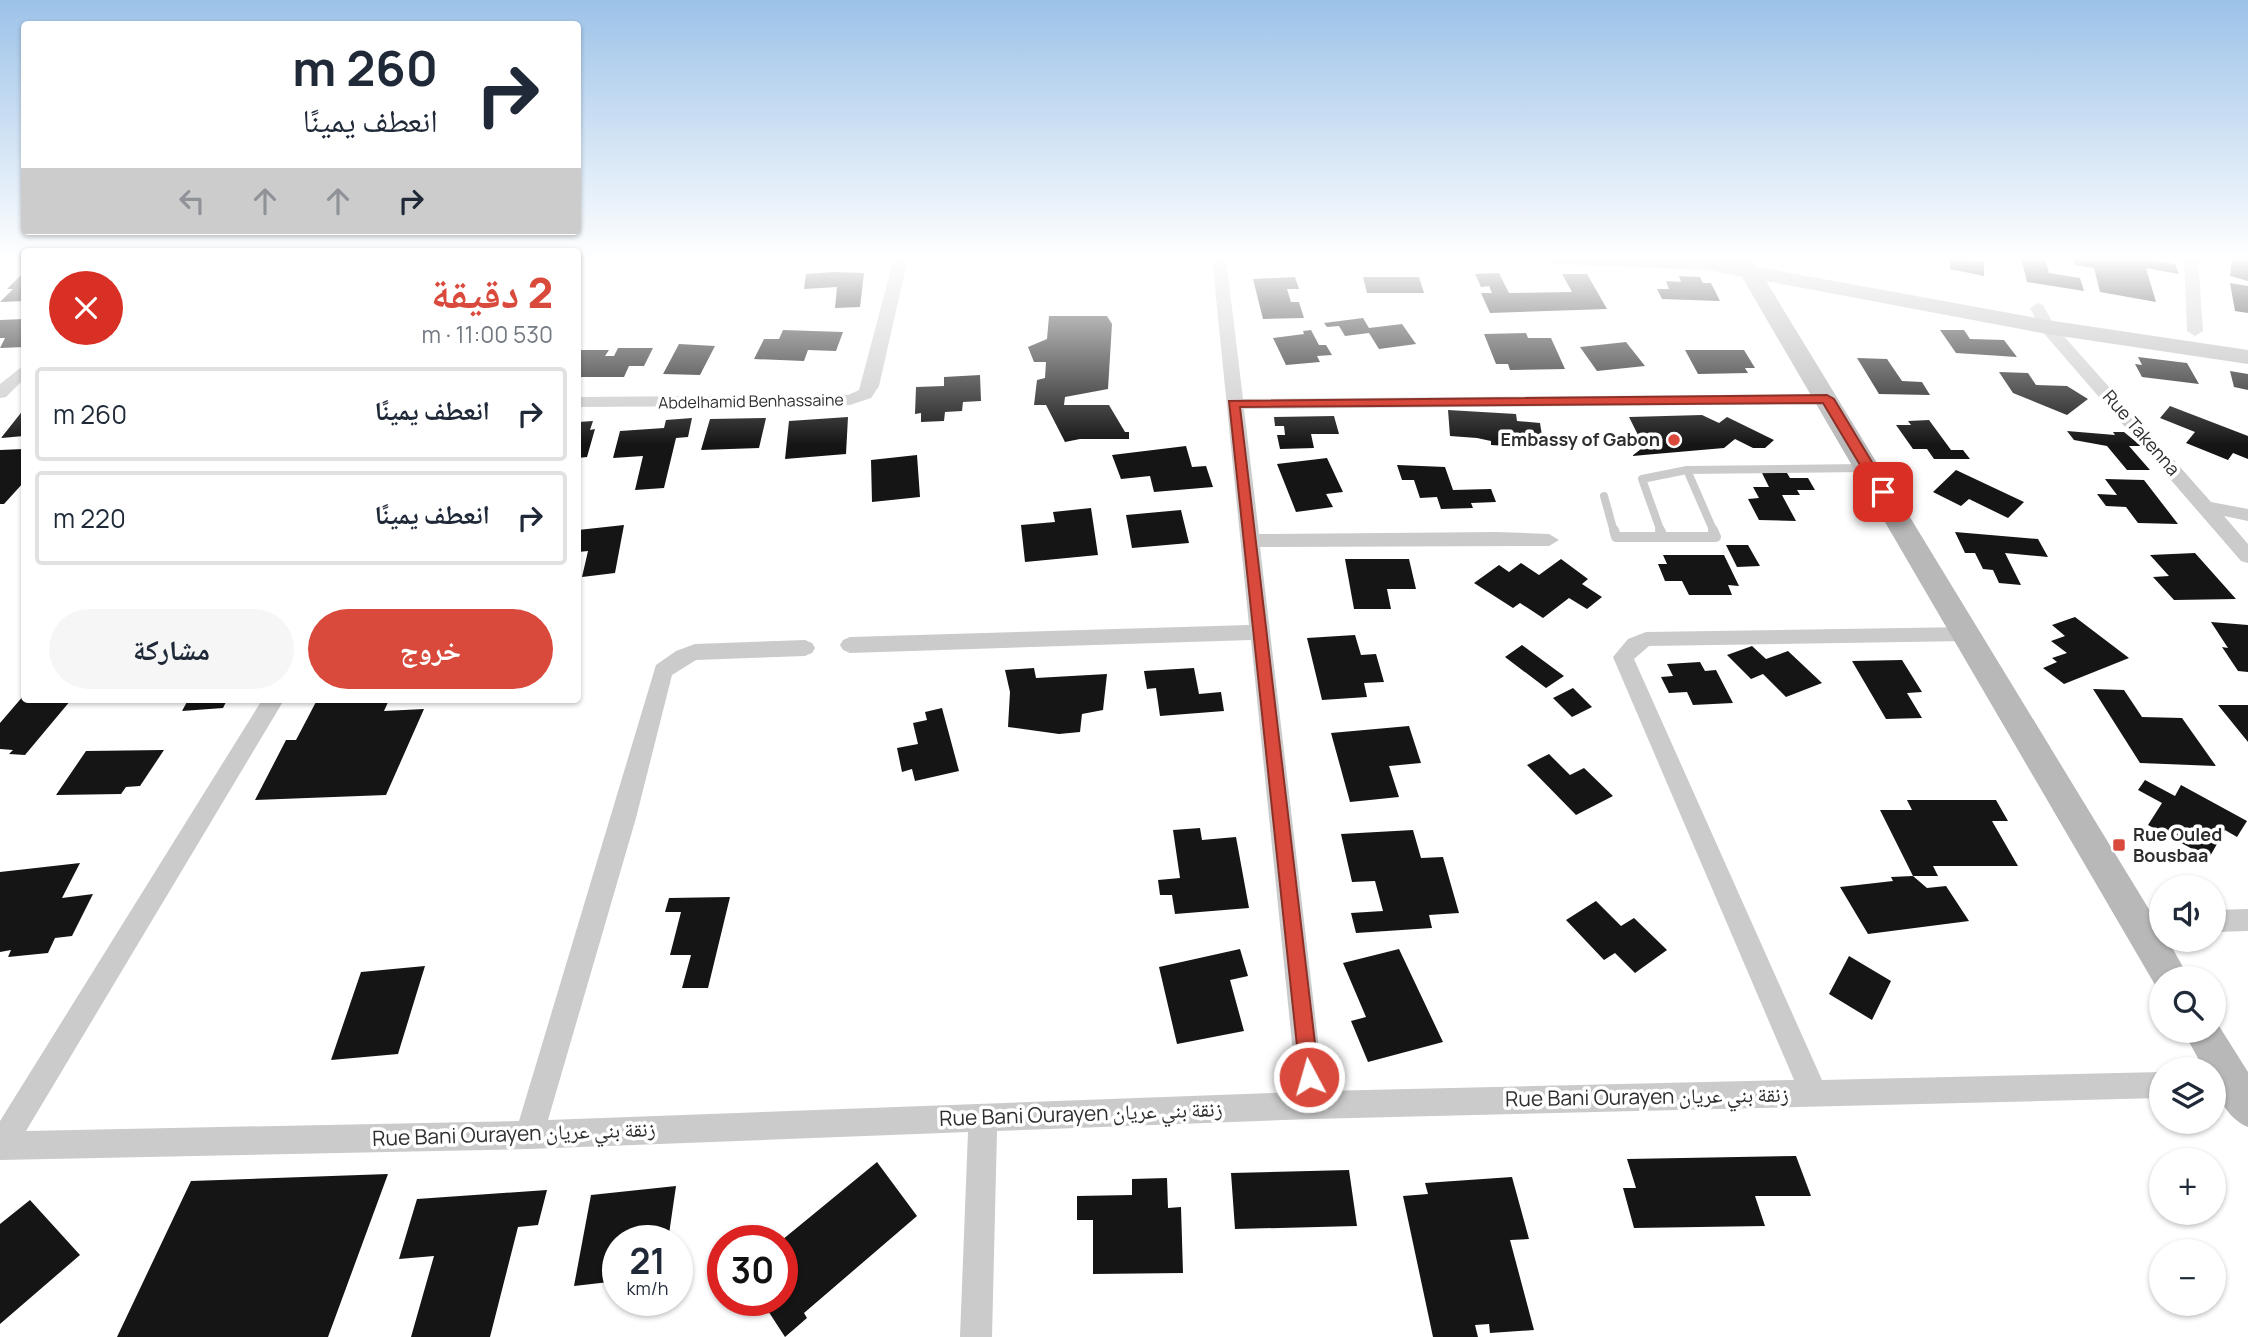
<!DOCTYPE html>
<html lang="ar">
<meta charset="utf-8">
<style>
body{margin:0;font-family:Manrope,"Noto Naskh Arabic",sans-serif;background:#f6f6f7;color:#1f2937;direction:rtl;height:100vh;display:flex;flex-direction:column;font-size:26px;white-space:nowrap}
*{box-sizing:border-box;margin:0}
p{font-size:23px;color:#747a83}
.icon{flex:none;width:38px;height:38px;fill:none;stroke:currentColor;stroke-width:2;stroke-linecap:round;stroke-linejoin:round}
.map{position:relative;flex:1;overflow:hidden;direction:ltr}
.details{position:absolute;left:21px;top:248px;width:560px;height:455px;display:flex;flex-direction:column;background:#fff;border-radius:7px;box-shadow:0 2px 5px #0004;direction:rtl}
.details>*{flex:none}
.top-card{position:absolute;left:21px;top:21px;width:560px;height:214px;border-radius:7px;box-shadow:0 2px 5px #0004;direction:rtl;background:#fff;color:#1f2937;overflow:hidden}
.fabs{position:absolute;left:2149px;top:875px;display:grid;gap:14px}
.fabs a{display:grid;place-items:center;width:77px;height:77px;border-radius:50%;background:#fff;box-shadow:0 2px 5px #0004;font-size:35px}
.speed{position:absolute;left:602px;top:1225px;display:flex;gap:14px;font-size:35px;font-weight:700;text-align:center}
.speed>*{display:grid;place-content:center;width:91px;height:91px;border-radius:50%;background:#fff;box-shadow:0 2px 5px #0004;line-height:1}
.speed small{font-size:18px;font-weight:400}
.speed .limit{border:10px solid #d22;background:#fff;color:#111}
.pin{position:absolute;display:grid;place-items:center;width:60px;height:60px;color:#fff;margin:-30px;border-radius:14px;box-shadow:0 4px 10px #0006}
.me{position:absolute;width:77px;margin:-38px;rotate:354deg;stroke-linejoin:round;filter:drop-shadow(0 0 5px #0008)}
.turn{display:flex;align-items:center;gap:24px;height:147px;padding:0 28px;font-size:32px}
.turn .icon{width:91px;height:91px;stroke-width:2.5}
.turn b{display:block;font-size:49px;line-height:60px}
.lanes{display:flex;align-items:center;height:66px;padding:0 28px;background:#0003;justify-content:center;gap:35px;direction:ltr}
.lanes .off{opacity:.35}
.round{display:grid;place-items:center;flex:none;width:74px;height:74px;border-radius:37px;background:#f6f6f7}
.overview{display:flex;align-items:center;justify-content:space-between;height:119px;padding:0 28px}
h1{font-size:42px;font-weight:800;line-height:52px;color:#d94a3c}
.cta{display:flex;gap:14px;margin-top:auto;padding:14px 28px}
.cta a{flex:1;height:80px;border-radius:42px;background:#d94a3c;color:#fff;font-size:28px;font-weight:800;line-height:80px;text-align:center}
.cta a+a{background:#f6f6f7;color:#1f2937}
ul{padding:0;list-style:none}
li{display:flex;align-items:center;gap:21px;height:94px;margin:0 14px 10px;padding:0 14px;border:4px solid #e0e1e3;border-radius:7px}
li div{flex:1}
li b{display:block;font-size:26px}
li em{font-style:normal}
.map>svg:first-child{display:block}
</style>
<div class="map">
<svg width="2248" height="1337" viewBox="0 0 2248 1337">
<rect width="100%" height="100%" fill="#fff"/>
<!-- building -->
<path fill="#151515" d="M1950,258l34,4v14l-34,-7z
M2021,258h24l4,15 31,5 4,13 -57,-9z
M2074,258h65l36,6 4,10 -33,-6 10,34 -56,-10 -6,-24 -19,-3z
M2232,258h16v23l-18,-5z
M24,272v29l-24,1 13,-13h-6z
M834,272l30,1 -4,34 -25,1 2,-21 -33,2 2,-15z
M1499,273l10,20 63,-1 -10,-18h25l20,35 -117,4 -9,-20h11l-3,-7 -8,1 -6,-13z
M1679,276l21,1 3,6h8l9,18 -58,-2 -5,-10h12l-3,-8 15,1z
M1295,277l4,12h-12l4,13h8l5,16 -41,1 -10,-40z
M1363,277h56l5,16h-57z
M2230,283l18,3v27l-13,-2z
M1049,316h58l5,8 -4,65 -43,8 -1,8h45l16,27h4v7h-49l-15,3 -19,-37h-12l3,-25 8,-2 1,-16h-12l-6,-15 19,-8z
M1363,318l6,10 33,-4 14,20 -37,5 -10,-16 -24,3 -6,-10 -12,1 -3,-4z
M24,319v28l-24,1 5,-10h-5v-18z
M783,330l60,2 -7,19 -28,-1 -4,11 -50,-2 10,-20h15z
M1311,330l8,15h7l6,10 -15,1 3,6 -34,3 -13,-27 31,-4 -1,-3z
M1940,330h24l6,9 34,1 13,17 -61,-4z
M1526,333l2,5h23l14,31 -55,1 -2,-6h-12l-12,-30z
M1626,342l19,24 -48,5 -17,-24z
M679,344l36,2 -15,29 -37,-1z
M618,348h35l-9,18h-15l-5,11h-46v-27h31l-4,6h9z
M1685,350h59l11,18h-10l3,5 -50,1z
M2138,357l49,6 12,21 -57,-7 -7,-13 7,1z
M1857,358l30,1 15,22 20,1 8,13 -51,-1z
M2230,371l18,3v16l-14,-3z
M1999,372l29,1 8,12 31,1 21,13 -21,16 -54,-22z
M980,375l1,26 -18,1 -1,9 -17,1 -1,9 -23,1v-9l-6,1 1,-27 28,-1v-9z
M2170,406l78,30v23l-15,-6 -5,7 -42,-17 9,-11 -35,-14z
M24,409v27l-23,2z
M1448,410l68,4 1,7 23,2 4,25 -53,-3v-4l-14,-3 -27,-2z
M1702,415l17,8 8,-6 47,23 -9,8h-12l-18,-9 -11,9 -92,8 9,-7 -5,-9 3,-3 -10,-20z
M1334,416l5,18h-28l3,14 -34,1 -3,-14h8l-1,-9h-9l-1,-9z
M848,417l-2,37 -61,5 4,-38z
M692,418l-4,19 -12,1 -12,50 -29,2 8,-34 -30,2 7,-27 44,-3 2,-8z
M766,418l-7,30 -58,2 9,-31z
M1929,420l22,30h12l7,9h-36l-7,-10h-14l-17,-24h15l-3,-4z
M593,421l-3,9 5,-1 -8,28 -9,1v-36z
M2067,431l48,4 -2,-3h11l17,14h-12l21,24h-23l-20,-24 -33,-6z
M1186,446l6,21 14,-1 7,21 -59,5 -4,-16 -29,3 -9,-24z
M24,449v33l-20,22h-4v-54z
M917,455l3,42 -48,5 -1,-42z
M1327,458l16,34 -17,2 7,13 -37,5 -19,-48z
M1397,465l48,2 8,23 38,-1 5,13 -25,1 2,5 -32,1 -4,-12 -17,1 -6,-18h-12z
M1956,470l68,32 -16,16 -39,-19 -8,7 -28,-14z
M1762,473h25l3,5h18l7,12h-18l3,5h-18l14,26 -37,-1 -11,-21 11,-1 -6,-11h16z
M2105,479l39,1 34,44 -40,-1 -12,-16 -20,-1 -9,-12 20,1z
M1091,508l7,47 -73,7 -4,-37 34,-3 -2,-10z
M1181,510l8,33 -57,5 -6,-33z
M624,525l-9,48 -33,4 6,-26 -10,1v-22z
M1955,532l83,7 10,18 -43,-4 16,32 -22,-2 -6,-13 -10,-1 -8,-16h-10z
M1726,545h22l12,21 -23,1z
M2195,553l41,46 -62,1 -21,-23 16,-1 -19,-21z
M1663,555h61l15,31 -11,-1 4,10h-43l-7,-14h-17l-7,-17h9z
M1345,559h64l7,30h-29l4,20h-37z
M1561,559l27,20 -6,5 20,13 -15,12 -18,-11 -26,20 -23,-15 -7,5 -39,-25 25,-18 10,7 12,-9 18,12z
M2075,617l54,41 -65,26 -21,-16 14,-6 -5,-4 15,-5 -16,-12 14,-5 -13,-11z
M2211,622l37,3v47l-10,-1 -16,-24 6,1z
M1355,635l6,20 15,-1 8,28 -20,1 3,14 -45,3 -15,-62z
M1522,645l42,31 -18,12 -41,-31z
M1752,646l14,13 22,-8 34,32 -36,14 -23,-23 -12,5 -24,-24z
M1902,660l20,32 -15,1 15,25 -36,1 -34,-58z
M1700,662l5,9 11,-1 17,33 -40,2 -6,-13 -18,1 -8,-16 12,-1 -6,-12z
M1034,668l2,10 71,-4 -4,36 -21,4 -2,18 -21,2 -51,-7 2,-35 -5,-22z
M1194,668l5,26 22,-2 3,19 -64,5 -4,-28 -9,1 -3,-18z
M1573,688l19,19 -20,10 -19,-19z
M2093,689l31,1 18,27 40,1 34,48 -76,-3z
M24,695v5h47l-46,55 -16,-1 4,-4 -13,-1v-26z
M188,700h39l-4,8 -41,3z
M317,700h72l-5,11 40,-2 -38,86 -131,5 31,-60h10z
M2218,705h30v37z
M942,708l17,63 -44,10 -3,-12 -10,3 -5,-24 21,-4 -5,-21 14,-3 -2,-8z
M1409,726l12,37 -32,3 10,31 -49,5 -19,-69z
M164,750l-24,36 -14,1 -5,7 -65,1 30,-44z
M1549,754l21,21 14,-7 29,28 -37,19 -49,-50z
M2145,780l30,16 6,-11 66,36 -10,16 -12,-7 -16,28 -61,-33 14,-22 -24,-13z
M1907,800h89l12,21h-16l26,45h-85l5,10h-25l-33,-66h32z
M1200,828l2,12 34,-3 13,71 -74,6 -3,-19h-12l-2,-15 22,-2 -7,-48z
M1413,830l8,28 22,-1 16,56 -30,2 3,13 -76,5 -5,-20 32,-2 -8,-30 -23,1 -11,-48z
M80,863l-18,35 31,-4 -21,42 -17,2 -7,15 -40,4 3,-7 -11,2v-80z
M1913,876l14,12 19,-2 23,35 -101,13 -28,-47 53,-6 -2,-4z
M730,897l-22,91h-26l9,-33h-21l11,-43h-16l4,-14z
M1596,901l25,25 13,-8 33,32 -32,23 -20,-20 -11,7 -38,-40z
M1240,949l8,27 -18,4 14,51 -67,13 -18,-77z
M1399,949l44,93 -75,20 -17,-41 15,-4 -23,-54z
M1849,956l42,25 -19,39 -43,-26z
M425,966l-27,88 -67,6 30,-88z
M1796,1156l15,40h-56l10,30 -131,2 -11,-40h13l-9,-29z
M877,1162l40,54 -113,97 3,5 -22,19 -24,-37h21v-22l12,-9 -12,-18v-11z
M1349,1170l8,56 -122,3 -4,-56z
M388,1174l-60,163h-211l74,-156z
M1512,1177l17,62 -19,1 24,90 -44,3 -1,-9 -14,1 3,12h-45l-30,-141 25,-2 -3,-11z
M1167,1178l1,30 13,-1 2,66 -90,1v-54h-16v-24l55,-1v-16z
M676,1186l-8,55h-50v40l-44,5 17,-91z
M547,1190l-9,35 -20,2 -28,110h-79l23,-81 -35,3 18,-60z
M30,1200l50,55 -80,69v-100z"/>
<g fill="none" stroke-linecap="round" stroke-linejoin="round">
<!-- lane-far1 -->
<path stroke="#cbcbcb" stroke-width="8" d="M1604,496l10,36
M1661,532l-19,-53 45,-9
M1714,532l-27,-62 179,-2"/>
<!-- lane -->
<path stroke="#cbcbcb" stroke-width="10" d="M1614,530l2,7h100l-3,-7
M1660,530l3,7"/>
<!-- street -->
<path fill="#cbcbcb" fill-rule="evenodd" d="M894,258h14l-29,128 -8,12 -21,7 -272,2v-10l270,-2 11,-5z
M1212,258h14l17,141 584,-5 8,5 -8,5 -583,5 15,125 238,-2 52,2 10,6 -10,6 -289,1 64,544 470,-11 -181,-423 15,-18 18,-7 322,-5 7,2 3,5 -3,5 -7,2 -319,5 -15,13 188,421 339,-8v26l-849,21 -315,12 -5,206h-32l8,-205 -439,17 -529,11v-39l262,-421h22l-258,431 493,-10 137,-456 20,-14 19,-7 110,-4 7,3 3,5 -3,5 -7,3 -109,4 -24,15 -36,143 -88,302 749,-28 -46,-452 -401,13 -7,-3 -3,-5 3,-5 7,-3 399,-12z
M2184,258h14l5,73 -8,5 -8,-5z
M2038,303l5,2 11,20 157,177 37,7v12l-24,-5 24,28v19l-7,-2 -200,-231 -11,-22z
M24,365v14l-18,18 -6,1v-14z
M2248,909v22l-34,1v-22z"/>
<!-- secondary -->
<path fill="#b8b8b8" fill-rule="evenodd" d="M1543,258h168l23,4 -2,-4h20l6,9 289,53 201,30v14l-201,-30 -281,-53 395,648v11h7l21,38h-28v13l-3,-1 -416,-713 -33,-7 -156,-6z
M2214,1018l34,54v55c-22,-9 -34,-34 -34,-58h-10l-21,-38h31z"/>
</g>
<!-- sky -->
<linearGradient id="sky" x2="0" y2="1"><stop stop-color="#9cc2e8"/><stop offset="0.58" stop-color="#fff"/><stop offset="1" stop-color="#fff" stop-opacity="0"/></linearGradient>
<rect width="2248" height="445" fill="url(#sky)"/>
<!-- route -->
<path fill="#d94a3c" stroke="#8d3027" stroke-width="2" d="M1827,395l7,4 56,93 -2,3h-10l-55,-92 -583,4 79,670 -3,7 -7,3 -8,-3 -72,-683z"/>
<!-- markers -->
<g fill="#d94a3c" stroke="#fff" stroke-width="2.5">
<circle cx="1674" cy="440" r="7"/>
<rect x="2112" y="838" width="14" height="14" rx="3.5"/>
</g>
<g text-anchor="middle" stroke-width="7" stroke-linejoin="round" paint-order="stroke">
<!-- far-street labels -->
<g font-size="16" fill="#2e2e2e" stroke="#fff">
<text transform="translate(751 401) rotate(-1)" y="6">Abdelhamid Benhassaine</text>
</g>
<!-- street labels -->
<g font-size="18" fill="#2e2e2e" stroke="#fff">
<text transform="translate(2141 433) rotate(49)" y="6">Rue Takenna</text>
</g>
<!-- poi labels -->
<g font-size="18" font-weight="bold" fill="#2e2e2e" stroke="#fff" text-anchor="end">
<text x="1660" y="446">Embassy of Gabon</text>
<text x="2133" y="841" text-anchor="start">Rue Ouled<tspan x="2133" dy="21">Bousbaa</tspan></text>
</g>
<!-- near-street labels -->
<g font-size="21" fill="#2e2e2e" stroke="#fff">
<text transform="translate(1647 1097) rotate(-1)" y="7">Rue Bani Ourayen زنقة بني عريان</text>
<text transform="translate(1081 1114) rotate(-2)" y="7">Rue Bani Ourayen زنقة بني عريان</text>
<text transform="translate(514 1134) rotate(-2)" y="7">Rue Bani Ourayen زنقة بني عريان</text>
</g>
</g>
</svg>
<div class="fabs">
<a><svg class="icon" aria-label="sound" viewBox="0 0 24 24"><path d="M4 9h4l5-4v14l-5-4H4zM17 9q2 3 0 6"/></svg></a>
<a><svg class="icon" aria-label="search" viewBox="0 0 24 24"><circle cx="10" cy="10" r="6"/><path d="M15 15l6 6"/></svg></a>
<a><svg class="icon" aria-label="layers" viewBox="0 0 24 24"><path d="M12 4l9 5-9 5-9-5zM3 14l9 5 9-5"/></svg></a>
<a>+</a>
<a>−</a>
</div>
<div class="speed"><div>21<small>km/h</small></div><div class="limit">30</div></div>
<div class="pin" style="left:1883px;top:492px;background:#d93025"><svg class="icon" aria-label="arrive" viewBox="0 0 24 24"><path d="M6 21V4h12l-3 4 3 4H6"/></svg></div>
<svg class="me" style="left:1309px;top:1077px" viewBox="-20 -20 40 40"><circle r="17" fill="#d94a3c" stroke="#fff" stroke-width="3"/><path d="M0-11L8 9 0 5-8 9z" fill="#fff"/></svg>
<div class="top-card">
<div class="turn"><svg class="icon" aria-label="right" viewBox="0 0 24 24"><path d="M7 20v-9h11M14 6l5 5-5 5"/></svg><div><b>260 m</b>انعطف يمينًا</div></div>
<div class="lanes"><svg class="icon off" aria-label="left" viewBox="0 0 24 24"><path d="M17 20v-9H6M10 6l-5 5 5 5"/></svg><svg class="icon off" aria-label="ahead" viewBox="0 0 24 24"><path d="M12 20V5M6 11l6-6 6 6"/></svg><svg class="icon off" aria-label="ahead" viewBox="0 0 24 24"><path d="M12 20V5M6 11l6-6 6 6"/></svg><svg class="icon" aria-label="right" viewBox="0 0 24 24"><path d="M7 20v-9h11M14 6l5 5-5 5"/></svg></div>
</div>
<section class="details">
<div class="overview"><div><h1>2 دقيقة</h1><p>530 m · 11:00</p></div><a class="round" style="background:#d93025;color:#fff"><svg class="icon" aria-label="close" viewBox="0 0 24 24"><path d="M6 6l12 12M18 6L6 18"/></svg></a></div>
<ul>
<li><svg class="icon" aria-label="right" viewBox="0 0 24 24"><path d="M7 20v-9h11M14 6l5 5-5 5"/></svg><div><b>انعطف يمينًا</b></div><em>260 m</em></li>
<li><svg class="icon" aria-label="right" viewBox="0 0 24 24"><path d="M7 20v-9h11M14 6l5 5-5 5"/></svg><div><b>انعطف يمينًا</b></div><em>220 m</em></li>
</ul>
<div class="cta"><a>خروج</a><a>مشاركة</a></div>
</section>
</div>
